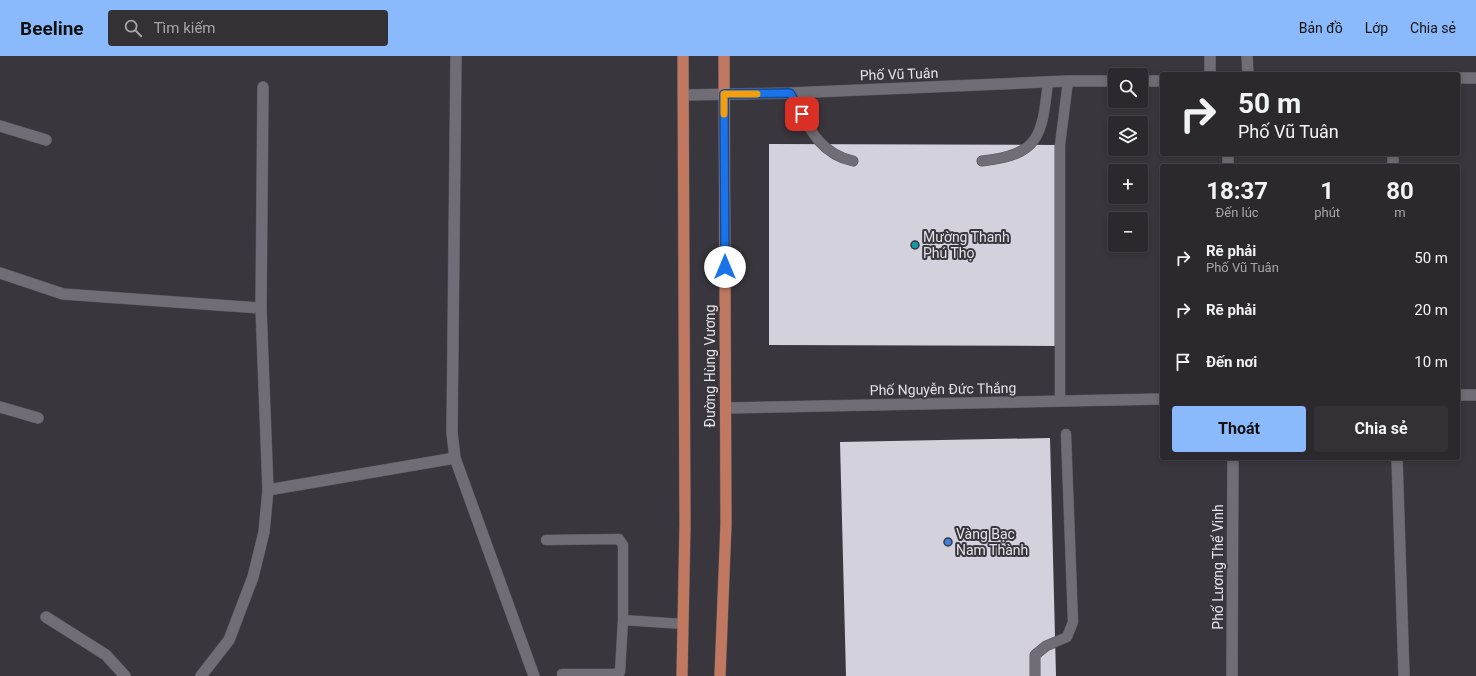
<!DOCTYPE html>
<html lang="vi">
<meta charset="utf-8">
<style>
body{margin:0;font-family:Roboto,sans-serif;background:#333036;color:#f1f3f6;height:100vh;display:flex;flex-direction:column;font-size:15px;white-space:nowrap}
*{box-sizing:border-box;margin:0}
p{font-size:13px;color:#a6a6aa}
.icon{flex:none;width:22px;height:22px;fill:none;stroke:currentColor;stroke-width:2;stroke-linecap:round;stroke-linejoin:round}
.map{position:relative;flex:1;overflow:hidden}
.details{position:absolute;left:1160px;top:108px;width:300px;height:296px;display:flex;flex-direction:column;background:#2b282e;border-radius:4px;box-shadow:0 2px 6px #0003,0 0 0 1px #47444a}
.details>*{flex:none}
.hud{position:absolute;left:1160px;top:16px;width:300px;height:84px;border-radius:4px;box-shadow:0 2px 6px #0003,0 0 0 1px #47444a;background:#2b282e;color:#f1f3f6;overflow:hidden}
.tools{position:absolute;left:1108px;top:12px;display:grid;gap:8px}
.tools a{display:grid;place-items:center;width:40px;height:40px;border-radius:4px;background:#2b282e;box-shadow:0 2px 6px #0003,0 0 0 1px #47444a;font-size:20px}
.pin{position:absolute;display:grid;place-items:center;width:34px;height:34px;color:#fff;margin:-17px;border-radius:8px;box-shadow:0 2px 6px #0006}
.me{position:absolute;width:44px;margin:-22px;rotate:0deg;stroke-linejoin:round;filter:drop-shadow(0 0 3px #0008)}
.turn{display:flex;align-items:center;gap:14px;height:84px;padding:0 12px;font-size:18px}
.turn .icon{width:52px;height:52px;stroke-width:2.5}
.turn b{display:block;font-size:28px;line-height:34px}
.eta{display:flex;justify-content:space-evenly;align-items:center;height:68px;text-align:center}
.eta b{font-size:24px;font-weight:700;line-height:28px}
.primary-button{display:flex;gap:8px;margin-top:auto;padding:8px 12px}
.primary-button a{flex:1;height:46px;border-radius:4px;background:#8bbafc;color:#111;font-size:16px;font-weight:700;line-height:46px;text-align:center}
.primary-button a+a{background:#333036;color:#f1f3f6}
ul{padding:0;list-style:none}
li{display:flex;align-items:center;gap:12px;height:52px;padding:0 12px}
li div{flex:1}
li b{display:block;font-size:15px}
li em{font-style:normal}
header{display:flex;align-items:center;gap:24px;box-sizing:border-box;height:56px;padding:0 20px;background:#8bbafc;color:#111}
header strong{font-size:19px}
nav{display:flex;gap:22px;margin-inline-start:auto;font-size:14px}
.search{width:280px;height:36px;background:#333036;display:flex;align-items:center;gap:10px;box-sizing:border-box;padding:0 14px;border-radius:4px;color:#a6a6aa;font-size:15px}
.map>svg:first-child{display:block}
</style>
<header>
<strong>Beeline</strong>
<div class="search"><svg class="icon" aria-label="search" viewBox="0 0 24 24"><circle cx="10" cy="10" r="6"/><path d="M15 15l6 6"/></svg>Tìm kiếm</div>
<nav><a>Bản đồ</a><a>Lớp</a><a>Chia sẻ</a></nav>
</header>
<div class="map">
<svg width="1476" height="620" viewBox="0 0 1476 620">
<rect width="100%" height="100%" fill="#39363e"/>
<!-- building -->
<path fill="#d3d1db" d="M769,88l291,1v201l-291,-1z
M1050,382l6,238h-210l-6,-234z"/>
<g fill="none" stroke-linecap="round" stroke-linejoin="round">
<defs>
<path id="service" d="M790,37c17,30 27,60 63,68
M982,105c59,-6 60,-27 66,-79
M1060,345v-256l8,-64
M546,484l73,-1 4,6v75
M562,618h52l6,-2 3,-52 60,4
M1035,620v-21l11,-9 21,-9 6,-15 -7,-188"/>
<path id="minor" d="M456,0l-4,377 3,25 79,218
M1210,0v18
M1247,0l1,18
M1458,22h18
M1141,25h21
M684,39l106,-2 278,-12h47
M0,70l46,14
M1228,98v12
M1393,98v12
M0,217l63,21 198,14
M1458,339h18
M0,351l38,11
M726,352l436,-9
M1397,402l7,218
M268,434l187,-32
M46,561l60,38 19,21
M201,620l28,-36 24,-63 11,-45 4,-42 -7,-182 2,-221
M1232,620l1,-218"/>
<path id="primary" d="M682,620l3,-151 -2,-469
M720,620l6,-152 -2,-468"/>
</defs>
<!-- service casing -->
<use href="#service" stroke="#57555c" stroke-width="11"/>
<!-- minor casing -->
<use href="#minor" stroke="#57555c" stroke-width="12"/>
<!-- primary casing -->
<use href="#primary" stroke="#57555c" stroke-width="12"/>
<!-- service -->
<use href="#service" stroke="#706d76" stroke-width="10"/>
<!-- minor -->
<use href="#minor" stroke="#706d76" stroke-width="11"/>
<!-- primary -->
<use href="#primary" stroke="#c07960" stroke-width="11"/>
</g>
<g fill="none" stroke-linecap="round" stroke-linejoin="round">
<defs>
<path id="route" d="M725,211l-1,-173 66,-1 12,21"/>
</defs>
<!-- route casing -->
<use href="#route" stroke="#114b97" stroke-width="10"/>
<!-- route -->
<use href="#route" stroke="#1a73e8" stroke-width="7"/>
<!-- slow -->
<path stroke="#f59e0b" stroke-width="7" d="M724,58v-20h33"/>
</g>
<!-- markers -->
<circle fill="#0f9aa8" stroke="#39363e" stroke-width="1.5" cx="915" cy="189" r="4"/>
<circle fill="#3f7fe0" stroke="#39363e" stroke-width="1.5" cx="948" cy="486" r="4"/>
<g text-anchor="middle" stroke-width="4" stroke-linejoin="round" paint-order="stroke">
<!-- street labels -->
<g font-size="14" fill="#e5e4e9" stroke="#39363e">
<text transform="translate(899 18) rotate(-2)" y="5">Phố Vũ Tuân</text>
<text transform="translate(710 310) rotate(-90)" y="5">Đường Hùng Vương</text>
<text transform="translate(943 333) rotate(-1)" y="5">Phố Nguyễn Đức Thắng</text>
<text transform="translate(1218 511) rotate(-90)" y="5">Phố Lương Thế Vinh</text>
</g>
<!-- poi labels -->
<g font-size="14" fill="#e5e4e9" stroke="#39363e" text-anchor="start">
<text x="923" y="186">Mường Thanh<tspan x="923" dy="16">Phú Thọ</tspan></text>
<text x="956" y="483">Vàng Bạc<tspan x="956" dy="16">Nam Thành</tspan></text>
</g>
</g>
</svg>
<div class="tools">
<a><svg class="icon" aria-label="search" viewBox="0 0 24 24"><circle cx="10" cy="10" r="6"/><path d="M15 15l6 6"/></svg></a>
<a><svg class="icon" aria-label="layers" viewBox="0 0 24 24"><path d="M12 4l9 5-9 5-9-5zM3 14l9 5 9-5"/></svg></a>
<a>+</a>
<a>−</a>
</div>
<div class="pin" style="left:802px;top:58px;background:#d93025"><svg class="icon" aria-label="arrive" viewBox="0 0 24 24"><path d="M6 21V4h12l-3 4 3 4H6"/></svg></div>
<svg class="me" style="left:725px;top:211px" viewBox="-20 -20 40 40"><circle r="19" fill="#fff"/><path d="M0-13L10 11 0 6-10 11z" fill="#1a73e8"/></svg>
<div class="hud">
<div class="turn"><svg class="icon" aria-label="right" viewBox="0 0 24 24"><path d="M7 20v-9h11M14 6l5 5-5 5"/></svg><div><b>50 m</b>Phố Vũ Tuân</div></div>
</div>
<section class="details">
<div class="eta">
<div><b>18:37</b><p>Đến lúc</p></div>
<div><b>1</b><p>phút</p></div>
<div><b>80</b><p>m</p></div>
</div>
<ul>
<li><svg class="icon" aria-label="right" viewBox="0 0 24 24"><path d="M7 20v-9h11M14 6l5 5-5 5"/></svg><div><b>Rẽ phải</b><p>Phố Vũ Tuân</p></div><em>50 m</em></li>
<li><svg class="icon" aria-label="right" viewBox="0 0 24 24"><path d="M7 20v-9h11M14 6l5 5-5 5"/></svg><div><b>Rẽ phải</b></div><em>20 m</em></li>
<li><svg class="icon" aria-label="arrive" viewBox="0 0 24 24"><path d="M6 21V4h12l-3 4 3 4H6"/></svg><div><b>Đến nơi</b></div><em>10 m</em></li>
</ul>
<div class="primary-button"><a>Thoát</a><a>Chia sẻ</a></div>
</section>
</div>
